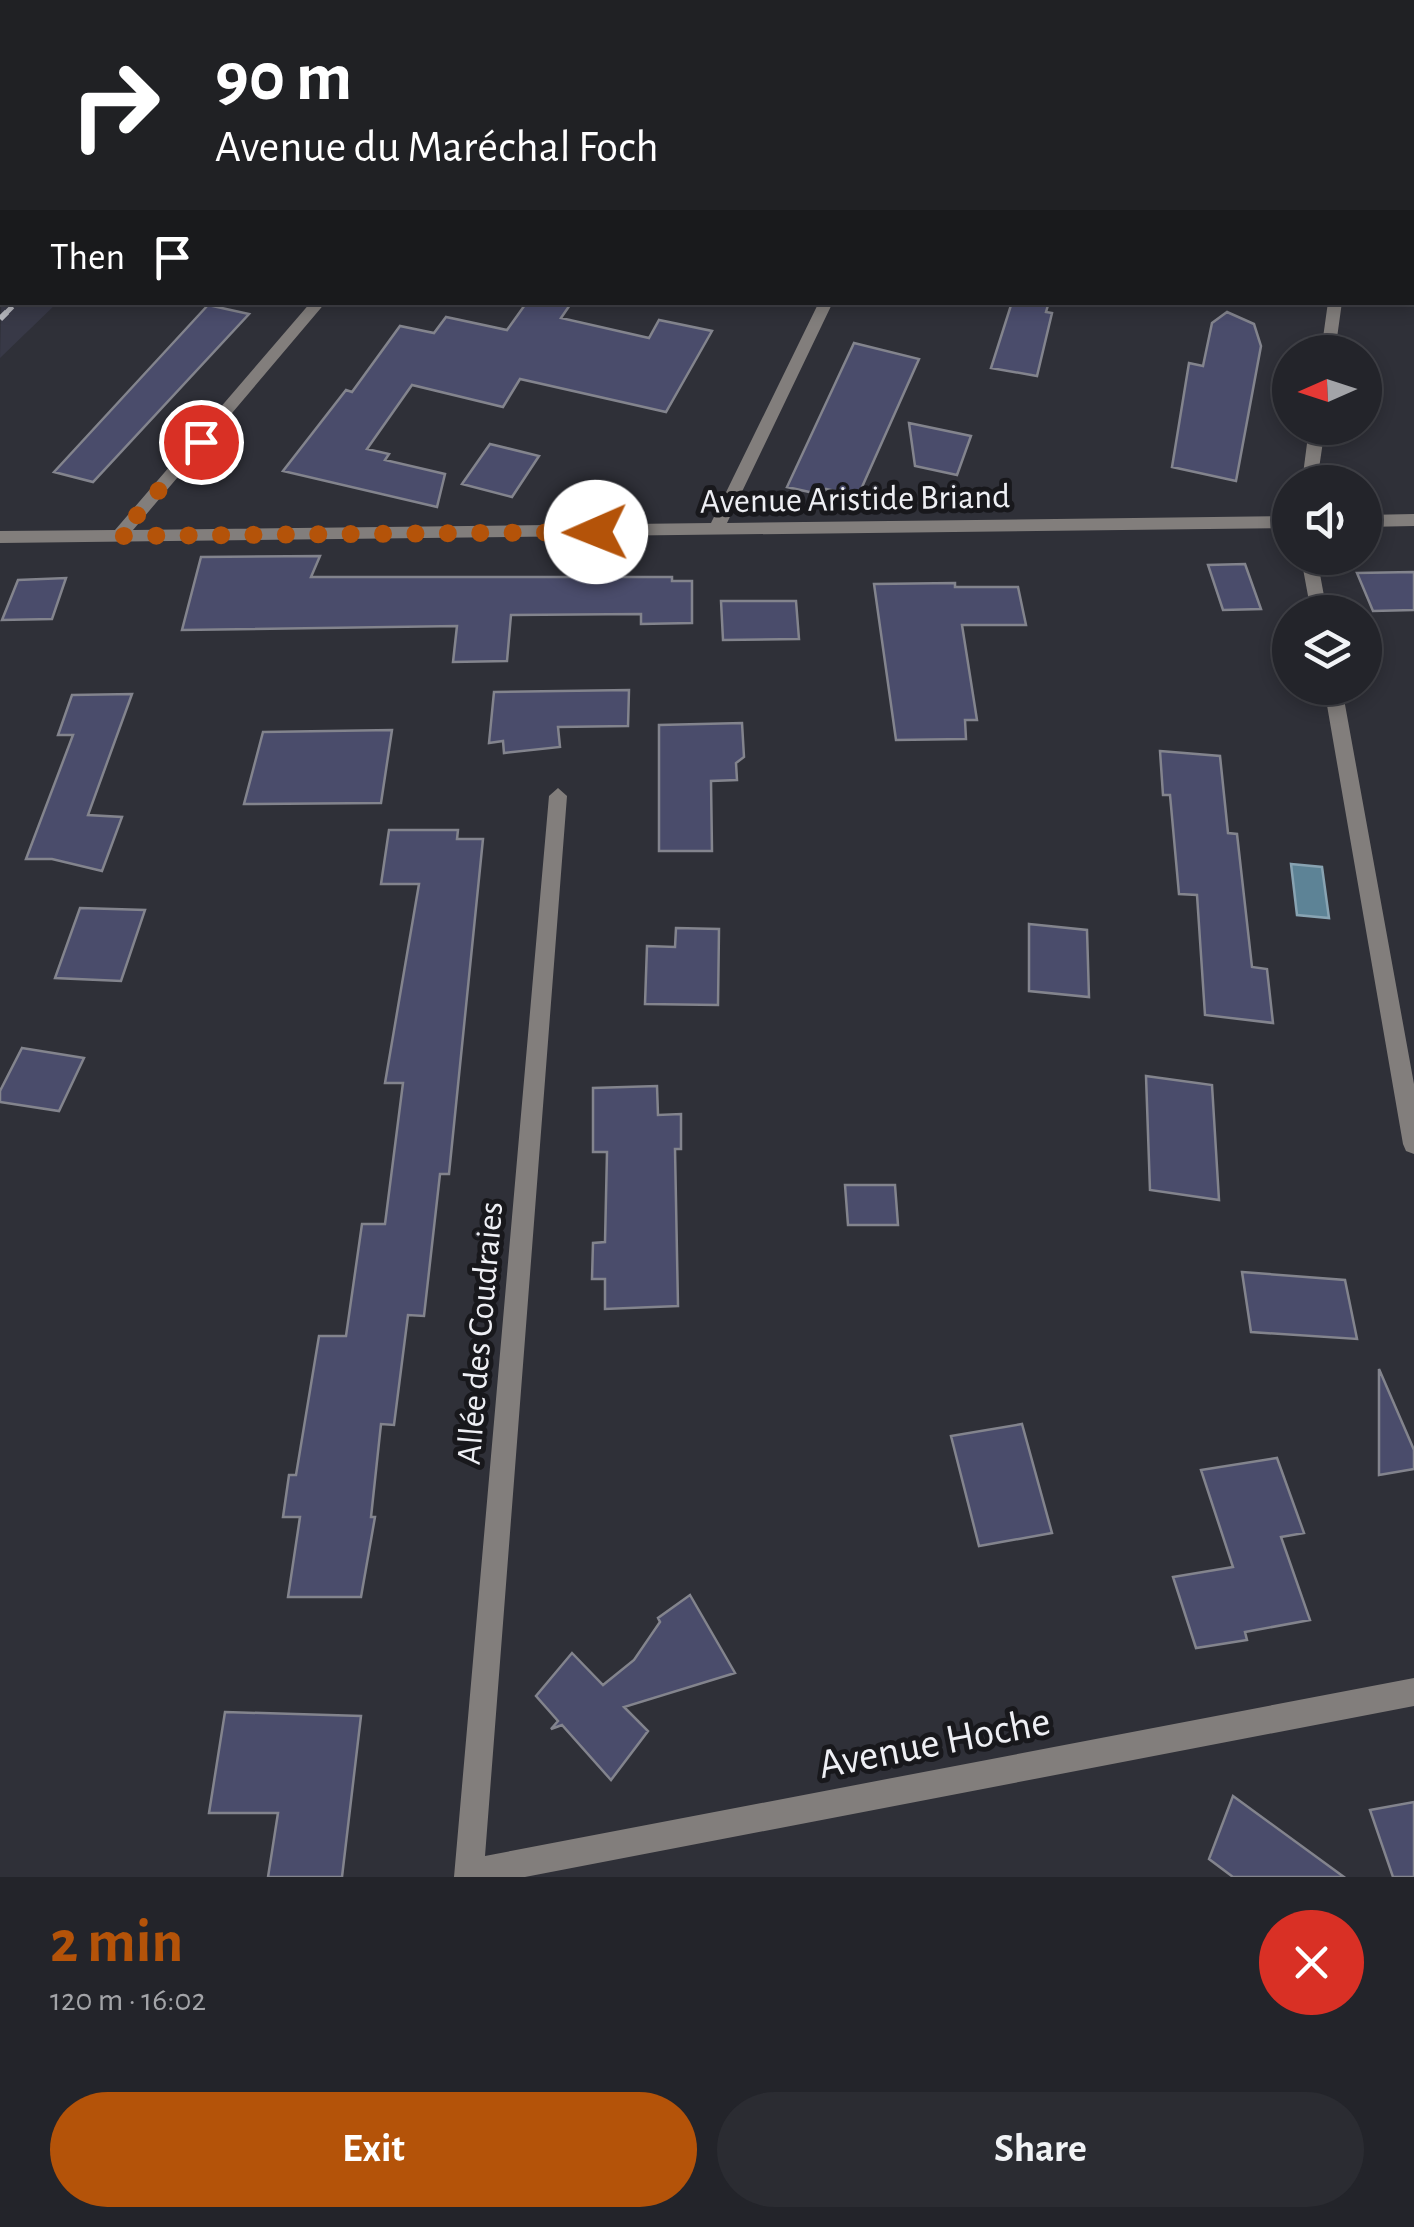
<!DOCTYPE html>
<meta charset="utf-8">
<style>
body{margin:0;font-family:"Alegreya Sans",sans-serif;background:#2b2c32;color:#f1f3f6;height:100vh;display:flex;flex-direction:column;font-size:38px;white-space:nowrap}
*{box-sizing:border-box;margin:0}
p{font-size:32px;color:#a3a4a8}
.icon{flex:none;width:55px;height:55px;fill:none;stroke:currentColor;stroke-width:2;stroke-linecap:round;stroke-linejoin:round}
.map{position:relative;height:1877px;overflow:hidden}
.details{display:flex;flex-direction:column;background:#23242a;flex:1}
.details>*{flex:none}
.guide{position:absolute;left:0px;top:0px;width:1415px;height:305px;box-shadow:0 5px 15px #0003,0 0 0 2px #404147;background:#202124;color:#fff;overflow:hidden}
.needle{width:65px;rotate:267deg}
.buttons{position:absolute;left:1272px;top:335px;display:grid;gap:20px}
.buttons a{display:grid;place-items:center;width:110px;height:110px;border-radius:50%;background:#23242a;box-shadow:0 5px 15px #0003,0 0 0 2px #404147;font-size:50px}
.pin{position:absolute;display:grid;place-items:center;width:85px;height:85px;color:#fff;margin:-42px;border:5px solid #fff;border-radius:50%;box-shadow:0 2px 10px #0007}
.me{position:absolute;width:110px;margin:-55px;rotate:269deg;stroke-linejoin:round;filter:drop-shadow(0 0 8px #0008)}
.turn{display:flex;align-items:center;gap:35px;height:210px;padding:0 50px;font-size:45px}
.turn .icon{width:130px;height:130px;stroke-width:2.5}
.turn b{display:block;font-size:70px;line-height:85px}
.then{display:flex;align-items:center;height:95px;padding:0 50px;background:#0003;gap:20px;font-size:38px}
.round{display:grid;place-items:center;flex:none;width:105px;height:105px;border-radius:52px;background:#2b2c32}
.summary{display:flex;align-items:center;justify-content:space-between;height:170px;padding:0 50px}
h1{font-size:60px;font-weight:700;line-height:75px;color:#b45309}
.action{display:flex;gap:20px;margin-top:auto;padding:20px 50px}
.action a{flex:1;height:115px;border-radius:60px;background:#b45309;color:#fff;font-size:40px;font-weight:700;line-height:115px;text-align:center}
.action a+a{background:#2b2c32;color:#f1f3f6}
.map>svg:first-child{display:block}
</style>
<div class="map">
<svg width="1414" height="1877" viewBox="0 0 1414 1877">
<rect width="100%" height="100%" fill="#2f3038"/>
<!-- built -->
<path fill="#383947" d="M2,271v31l55,1 -57,55z"/>
<!-- water -->
<path fill="#5d8396" stroke="#88a3b2" stroke-width="2.5" d="M1291,864l31,3 7,51 -32,-3z"/>
<!-- building -->
<path fill="#4a4c6b" stroke="#83848d" stroke-width="2.5" d="M527,302h45l-11,16 88,20 10,-18 53,11 -46,81 -146,-33 -17,28 -91,-22 -45,64 22,5 -4,6 60,14 -8,33 -154,-36 63,-81 6,2 48,-66 34,7 12,-16 61,13z
M1012,302h37l-3,10 6,1 -15,63 -46,-8z
M208,305l41,9 -156,168 -39,-10z
M1227,312l27,12 7,22 -25,135 -64,-14 17,-104 14,3 9,-43z
M854,343l65,16 -61,137 -32,-7 -3,6 -36,-8z
M909,423l62,13 -14,39 -42,-9z
M490,444l49,12 -27,41 -50,-13z
M320,556l-9,21h361v4h20v42l-51,1v-10l-130,1 -4,46 -54,1 4,-36 -275,4 19,-73z
M1245,564l16,45 -38,1 -15,-45z
M1414,572v38l-41,1 -16,-38z
M66,578l-14,41 -50,1 16,-40z
M955,583v4h63l8,38h-64l15,95h-12l1,19 -70,1 -22,-156z
M721,601h75l3,38 -76,1z
M629,690l-1,36 -70,1 2,20 -56,6 -1,-12 -14,2 5,-51z
M132,694l-44,121 34,2 -20,54 -50,-12h-26l47,-124h-15l14,-40z
M742,723l2,34 -8,6 1,17 -26,1 1,70h-53v-126z
M392,730l-11,73 -137,1 19,-72z
M1160,751l60,5 8,77 9,1 15,133 15,2 6,54 -68,-8 -8,-120 -18,-1 -9,-99h-7z
M389,830h69l-1,9h26l-34,335h-9l-16,142 -16,-1 -14,110 -13,-1 -10,93h4l-14,80h-73l12,-80h-17l6,-42h7l23,-139h27l16,-112h23l18,-141h-18l34,-199h-38z
M80,908l65,2 -24,71 -66,-3z
M1029,924l58,6 2,67 -60,-6z
M676,928l43,1 -1,76 -73,-1 2,-58 28,1z
M22,1048l62,10 -25,53 -59,-9v-11z
M1146,1076l66,9 7,115 -69,-10z
M657,1086l1,29 23,-1v35h-6l3,157 -73,3v-30h-13l1,-36 12,-1 2,-90h-14v-64z
M845,1185h50l3,40h-50z
M1242,1272l103,8 12,59 -106,-7z
M1379,1369l35,81v19l-35,6z
M1022,1424l30,109 -73,13 -28,-110z
M1277,1458l27,75 -23,4 29,83 -65,12 2,8 -51,8 -23,-71 60,-10 -32,-97z
M690,1595l45,78 -111,34 24,24 -37,49 -49,-55 -11,4 7,-8 -22,-25 36,-43 31,32 31,-25 26,-38 -2,-4z
M225,1712l136,4 -19,161h-74l10,-64h-69z
M1233,1796l111,81h-111l-24,-18z
M1414,1802v75h-21l-23,-67z"/>
<g fill="none" stroke-linecap="round" stroke-linejoin="round">
<!-- street -->
<path fill="#827e7c" fill-rule="evenodd" d="M1371,0h10v2h-10z
M311,302h15l-193,228 578,-7 108,-221h14l-106,221 563,-7v12l-1290,15v-12l115,-1z
M1328,302h14l-7,50h-14z
M1309,428h16l-8,54h-15z
M1414,514v12l-49,1v-12z
M1301,558h16l10,54h-16z
M1324,688h18l72,396v70l-8,-3 -3,-7z
M558,788l9,8 -82,1060 929,-178v28l-889,171h-71l95,-1081z"/>
<!-- rail-far1 -->
<path stroke="#b4b5bb" stroke-width="5" stroke-dasharray="12 6" stroke-linecap="butt" d="M4,315l13,-13"/>
<!-- rail -->
<path stroke="#b4b5bb" stroke-width="6" stroke-dasharray="16 8" stroke-linecap="butt" d="M0,319l7,-7"/>
</g>
<g fill="none" stroke-linecap="round" stroke-linejoin="round">
<!-- route -->
<path stroke="#b45309" stroke-width="18" stroke-dasharray="0 32.4" d="M201,442l-82,94 477,-4"/>
</g>
<g text-anchor="middle" stroke-width="10" stroke-linejoin="round" paint-order="stroke">
<!-- street labels -->
<g font-size="35" fill="#eeeff4" stroke="#18181c">
<text transform="translate(855 498) rotate(-1)" y="12">Avenue Aristide Briand</text>
<text transform="translate(479 1333) rotate(-85)" y="12">Allée des Coudraies</text>
</g>
<!-- near-street labels -->
<g font-size="42" fill="#eeeff4" stroke="#18181c">
<text transform="translate(934 1741) rotate(-11)" y="15">Avenue Hoche</text>
</g>
</g>
</svg>
<div class="buttons">
<a><svg class="needle" viewBox="-14 -14 28 28"><path d="M0-13l5 13h-10z" fill="#e53935"/><path d="M0 13l5-13h-10z" fill="#a3a4a8"/></svg></a>
<a><svg class="icon" aria-label="sound" viewBox="0 0 24 24"><path d="M4 9h4l5-4v14l-5-4H4zM17 9q2 3 0 6"/></svg></a>
<a><svg class="icon" aria-label="layers" viewBox="0 0 24 24"><path d="M12 4l9 5-9 5-9-5zM3 14l9 5 9-5"/></svg></a>
</div>
<div class="pin" style="left:201px;top:442px;background:#d93025"><svg class="icon" aria-label="arrive" viewBox="0 0 24 24"><path d="M6 21V4h12l-3 4 3 4H6"/></svg></div>
<svg class="me" style="left:596px;top:532px" viewBox="-20 -20 40 40"><circle r="19" fill="#fff"/><path d="M0-13L10 11 0 6-10 11z" fill="#b45309"/></svg>
<div class="guide">
<div class="turn"><svg class="icon" aria-label="right" viewBox="0 0 24 24"><path d="M7 20v-9h11M14 6l5 5-5 5"/></svg><div><b>90 m</b>Avenue du Maréchal Foch</div></div>
<div class="then">Then<svg class="icon" aria-label="arrive" viewBox="0 0 24 24"><path d="M6 21V4h12l-3 4 3 4H6"/></svg></div>
</div>
</div>
<section class="details">
<div class="summary"><div><h1>2 min</h1><p>120 m · 16:02</p></div><a class="round" style="background:#d93025;color:#fff"><svg class="icon" aria-label="close" viewBox="0 0 24 24"><path d="M6 6l12 12M18 6L6 18"/></svg></a></div>
<div class="action"><a>Exit</a><a>Share</a></div>
</section>
